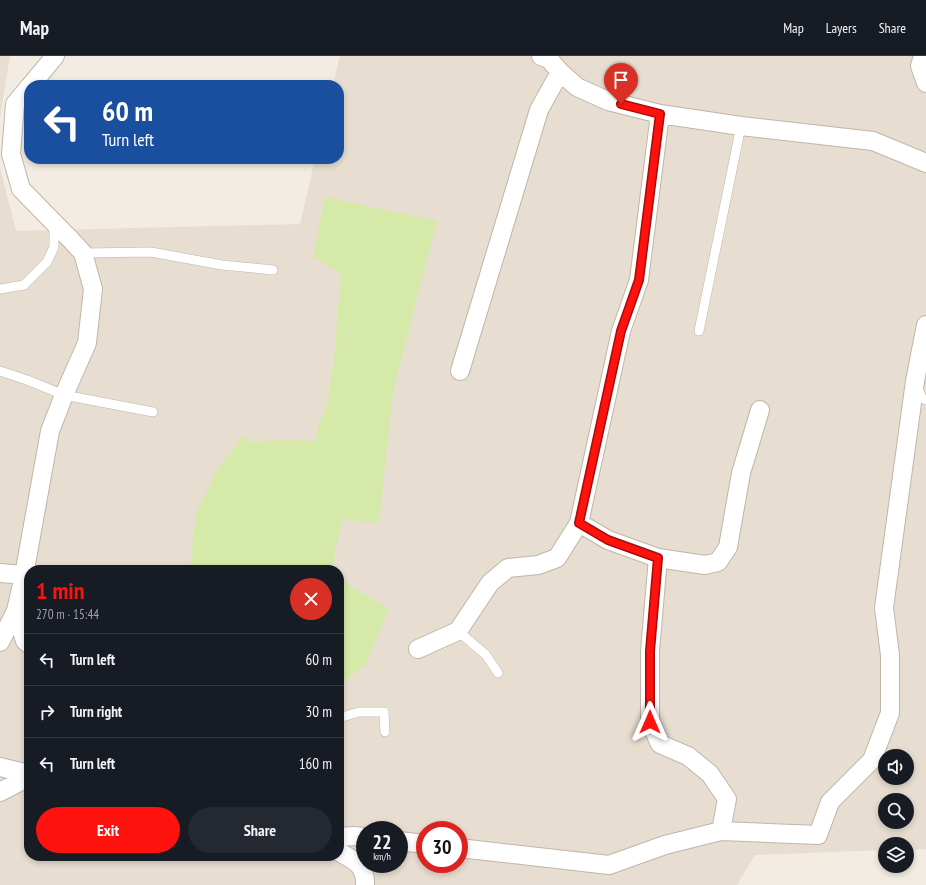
<!DOCTYPE html>
<meta charset="utf-8">
<style>
body{margin:0;font-family:"PT Sans Narrow",sans-serif;background:#242831;color:#f1f3f6;height:100vh;display:flex;flex-direction:column;font-size:15px;white-space:nowrap}
*{box-sizing:border-box;margin:0}
p{font-size:13px;color:#9ea1a6}
.icon{flex:none;width:22px;height:22px;fill:none;stroke:currentColor;stroke-width:2;stroke-linecap:round;stroke-linejoin:round}
.map{position:relative;flex:1;overflow:hidden}
.side{position:absolute;left:24px;top:509px;width:320px;height:296px;display:flex;flex-direction:column;background:#171b24;border-radius:16px;box-shadow:0 2px 6px #0003}
.side>*{flex:none}
.banner{position:absolute;left:24px;top:24px;width:320px;height:84px;border-radius:16px;box-shadow:0 2px 6px #0003;background:#1a4fa0;color:#fff;overflow:hidden}
.buttons{position:absolute;left:878px;top:693px;display:grid;gap:8px}
.buttons a{display:grid;place-items:center;width:36px;height:36px;border-radius:50%;background:#171b24;box-shadow:0 2px 6px #0003;font-size:20px}
.speed{position:absolute;left:356px;top:765px;display:flex;gap:8px;font-size:20px;font-weight:700;text-align:center}
.speed>*{display:grid;place-content:center;width:52px;height:52px;border-radius:50%;background:#171b24;box-shadow:0 2px 6px #0003;line-height:1}
.speed small{font-size:10px;font-weight:400}
.speed .limit{border:6px solid #d22;background:#fff;color:#111}
.pin{position:absolute;display:grid;place-items:center;width:34px;height:34px;color:#fff;margin:-41px -17px;border-radius:50% 50% 50% 0;rotate:-45deg;box-shadow:0 0 4px #0007}
.pin .icon{rotate:45deg}
.me{position:absolute;width:44px;margin:-22px;rotate:0deg;stroke-linejoin:round;filter:drop-shadow(0 0 3px #0008)}
.turn{display:flex;align-items:center;gap:14px;height:84px;padding:0 12px;font-size:18px}
.turn .icon{width:52px;height:52px;stroke-width:2.5}
.turn b{display:block;font-size:28px;line-height:34px}
.round{display:grid;place-items:center;flex:none;width:42px;height:42px;border-radius:21px;background:#242831}
.headline{display:flex;align-items:center;justify-content:space-between;height:68px;padding:0 12px}
h1{font-size:24px;font-weight:800;line-height:30px;color:#ff120d}
.cta{display:flex;gap:8px;margin-top:auto;padding:8px 12px}
.cta a{flex:1;height:46px;border-radius:24px;background:#ff120d;color:#fff;font-size:16px;font-weight:800;line-height:46px;text-align:center}
.cta a+a{background:#242831;color:#f1f3f6}
ul{padding:0;list-style:none}
li{display:flex;align-items:center;gap:12px;height:52px;padding:0 12px;border-top:1px solid #363941}
li div{flex:1}
li b{display:block;font-size:15px}
li em{font-style:normal}
header{display:flex;align-items:center;gap:24px;box-sizing:border-box;height:56px;padding:0 20px;background:#171b24;border-bottom:1px solid #363941}
header strong{font-size:19px}
nav{display:flex;gap:22px;margin-inline-start:auto;font-size:14px}
.map>svg:first-child{display:block}
</style>
<header>
<strong>Map</strong>
<nav><a>Map</a><a>Layers</a><a>Share</a></nav>
</header>
<div class="map">
<svg width="926" height="829" viewBox="0 0 926 829">
<rect width="100%" height="100%" fill="#f2ece2"/>
<!-- residential -->
<path fill="#e7ddd0" fill-rule="evenodd" d="M0,0h10l-10,62z
M340,0h586v793l-19,1v-6h-22v6l-130,5 -18,30h-737v-717l16,63 284,-7 15,-65h24v-74h-6zM29,514h310v286h-310zM885,700h22v22h-22zM885,744h22v22h-22zM365,774h34v34h-34zM425,774h34v34h-34z"/>
<!-- green -->
<path fill="#d5eaa8" d="M325,141l112,24 -44,171 -14,131 -37,-3 -11,50h-141l6,-57 20,-41 27,-36 7,6 33,-2 32,1 4,-18 7,-13 8,-50 7,-87 -28,-16z
M339,523l50,30 -23,55 -27,21z"/>
<g fill="none" stroke-linecap="round" stroke-linejoin="round">
<defs>
<path id="service" d="M83,197l68,-1 71,13 51,5
M0,233l24,-4 23,-23 7,-15v-23
M699,275l42,-205
M0,315l27,9 37,15 89,17
M917,330l5,12 4,2
M458,575l28,24 12,18
M339,662l20,-6h25l1,20"/>
<path id="minor" d="M541,0l8,3 11,13 17,15 31,14 52,13 81,12 132,15 53,22
M923,0l-3,10 6,17
M31,29l24,-29
M660,58l-21,166 -18,51 -42,192 29,17 50,18 -8,93v71l10,22 28,12 22,18 17,25 -6,32
M460,315l79,-261 21,-38
M658,502l47,7 13,-3 10,-15 13,-74 19,-63
M0,517l24,2
M16,555l9,30 4,3
M0,586l16,-31 8,-36 26,-144 14,-36 23,-52 6,-54 -10,-36 -13,-14 -49,-50 -10,-35 4,-50 14,-17
M418,593l40,-18 32,-48 18,-15 30,-3 19,-7 22,-35
M0,711l29,7
M0,736l29,-15
M339,781l15,-1 11,1
M399,785l26,3
M459,792l150,17 56,-20 56,-14 97,4 12,-33 42,-42 18,-47v-58l-6,-47 31,-227 11,-56
M339,796c15,8 27,13 26,33"/>
</defs>
<!-- service casing -->
<use href="#service" stroke="#c1b5a8" stroke-width="10"/>
<!-- minor casing -->
<use href="#minor" stroke="#c1b5a8" stroke-width="20"/>
<!-- service -->
<use href="#service" stroke="#fff" stroke-width="9"/>
<!-- minor -->
<use href="#minor" stroke="#fff" stroke-width="18"/>
</g>
<g fill="none" stroke-linecap="round" stroke-linejoin="round">
<defs>
<path id="route" d="M621,48l39,10 -21,166 -18,51 -42,192 29,17 50,18 -8,93v71"/>
</defs>
<!-- route casing -->
<use href="#route" stroke="#a60c08" stroke-width="10"/>
<!-- route -->
<use href="#route" stroke="#ff120d" stroke-width="7"/>
</g>
</svg>
<div class="buttons">
<a><svg class="icon" aria-label="sound" viewBox="0 0 24 24"><path d="M4 9h4l5-4v14l-5-4H4zM17 9q2 3 0 6"/></svg></a>
<a><svg class="icon" aria-label="search" viewBox="0 0 24 24"><circle cx="10" cy="10" r="6"/><path d="M15 15l6 6"/></svg></a>
<a><svg class="icon" aria-label="layers" viewBox="0 0 24 24"><path d="M12 4l9 5-9 5-9-5zM3 14l9 5 9-5"/></svg></a>
</div>
<div class="speed"><div>22<small>km/h</small></div><div class="limit">30</div></div>
<div class="pin" style="left:621px;top:48px;background:#d93025"><svg class="icon" aria-label="arrive" viewBox="0 0 24 24"><path d="M6 21V4h12l-3 4 3 4H6"/></svg></div>
<svg class="me" style="left:650px;top:666px" viewBox="-20 -20 40 40"><path d="M0-17L14 15 0 8-14 15z" fill="#ff120d" stroke="#fff" stroke-width="4"/></svg>
<div class="banner">
<div class="turn"><svg class="icon" aria-label="left" viewBox="0 0 24 24"><path d="M17 20v-9H6M10 6l-5 5 5 5"/></svg><div><b>60 m</b>Turn left</div></div>
</div>
<section class="side">
<div class="headline"><div><h1>1 min</h1><p>270 m · 15:44</p></div><a class="round" style="background:#d93025;color:#fff"><svg class="icon" aria-label="close" viewBox="0 0 24 24"><path d="M6 6l12 12M18 6L6 18"/></svg></a></div>
<ul>
<li><svg class="icon" aria-label="left" viewBox="0 0 24 24"><path d="M17 20v-9H6M10 6l-5 5 5 5"/></svg><div><b>Turn left</b></div><em>60 m</em></li>
<li><svg class="icon" aria-label="right" viewBox="0 0 24 24"><path d="M7 20v-9h11M14 6l5 5-5 5"/></svg><div><b>Turn right</b></div><em>30 m</em></li>
<li><svg class="icon" aria-label="left" viewBox="0 0 24 24"><path d="M17 20v-9H6M10 6l-5 5 5 5"/></svg><div><b>Turn left</b></div><em>160 m</em></li>
</ul>
<div class="cta"><a>Exit</a><a>Share</a></div>
</section>
</div>
